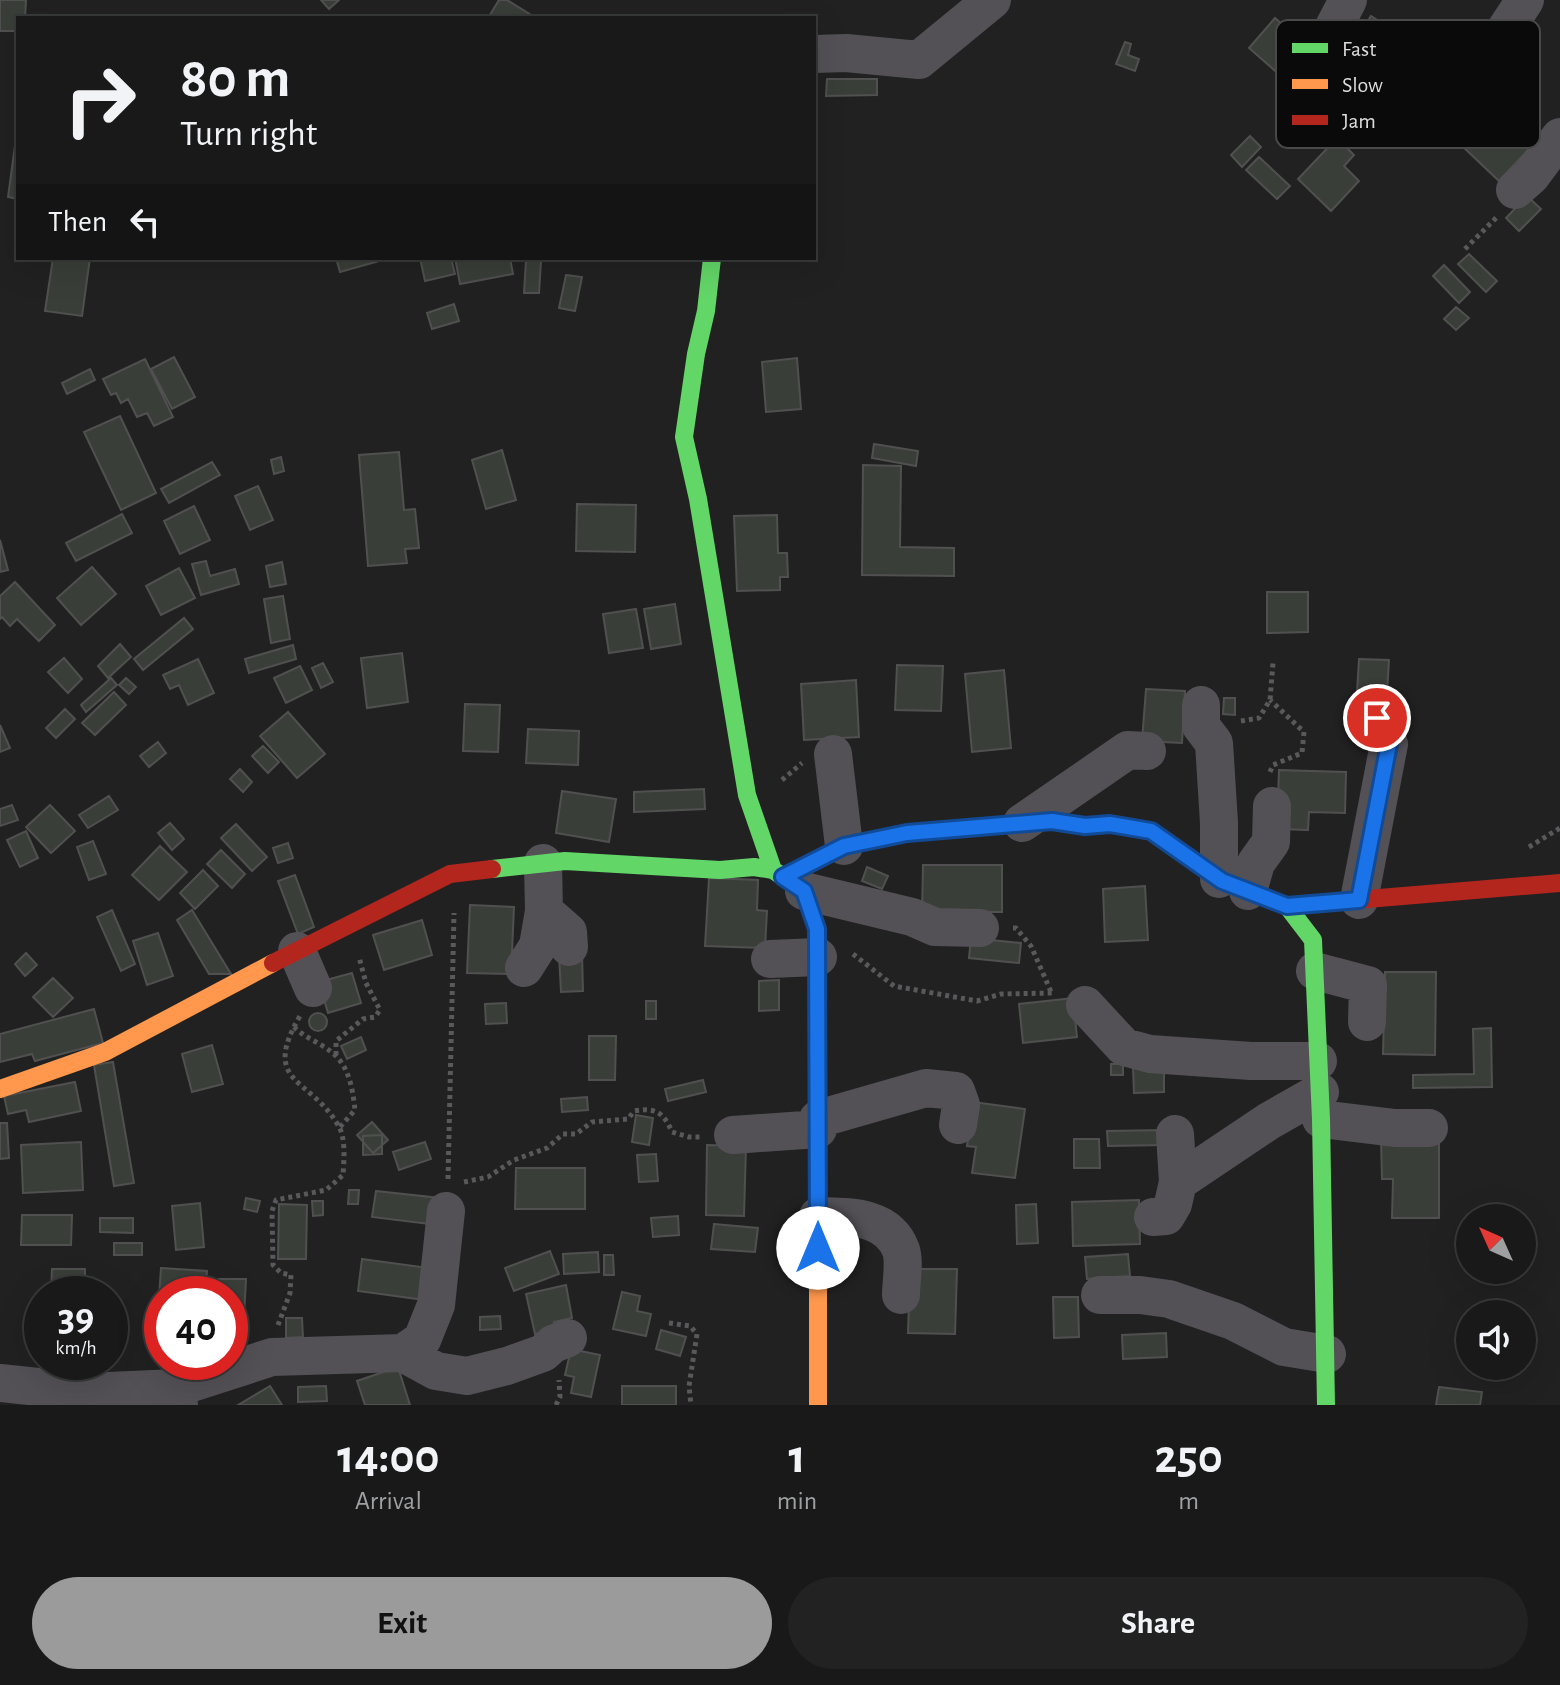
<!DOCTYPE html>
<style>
body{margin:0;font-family:"Alegreya Sans",sans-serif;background:#222;color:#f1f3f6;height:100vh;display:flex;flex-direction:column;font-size:30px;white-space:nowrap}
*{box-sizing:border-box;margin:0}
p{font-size:26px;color:#9fa0a2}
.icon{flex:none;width:44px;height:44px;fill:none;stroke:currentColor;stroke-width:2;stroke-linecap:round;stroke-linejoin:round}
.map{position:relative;height:1405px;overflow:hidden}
.sheet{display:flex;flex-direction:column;background:#191919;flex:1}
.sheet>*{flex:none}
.top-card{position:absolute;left:16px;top:16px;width:800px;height:244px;border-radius:0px;box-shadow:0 8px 32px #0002,0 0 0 2px #373838;background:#191919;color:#f1f3f6;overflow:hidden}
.needle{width:52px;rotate:315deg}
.buttons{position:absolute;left:1456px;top:1204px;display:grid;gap:16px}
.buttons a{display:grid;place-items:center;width:80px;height:80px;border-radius:50%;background:#191919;box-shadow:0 8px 32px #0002,0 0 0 2px #373838;font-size:40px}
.speed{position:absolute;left:24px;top:1276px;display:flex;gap:16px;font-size:40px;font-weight:700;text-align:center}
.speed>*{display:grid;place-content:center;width:104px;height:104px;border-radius:50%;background:#191919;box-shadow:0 8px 32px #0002,0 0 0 2px #373838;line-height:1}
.speed small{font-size:20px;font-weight:400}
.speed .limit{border:12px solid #d22;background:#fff;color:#111}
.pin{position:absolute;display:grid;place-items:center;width:68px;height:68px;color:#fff;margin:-34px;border:4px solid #fff;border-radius:50%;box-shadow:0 2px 8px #0007}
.me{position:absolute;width:88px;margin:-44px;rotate:0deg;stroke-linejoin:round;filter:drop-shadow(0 0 6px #0008)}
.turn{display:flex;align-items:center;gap:28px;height:168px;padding:0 32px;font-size:36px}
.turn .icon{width:104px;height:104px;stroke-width:2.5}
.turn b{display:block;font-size:56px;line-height:68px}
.then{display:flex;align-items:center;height:76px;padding:0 32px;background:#0003;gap:16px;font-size:30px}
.eta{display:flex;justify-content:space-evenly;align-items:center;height:136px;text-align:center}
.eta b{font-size:48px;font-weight:600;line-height:56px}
.button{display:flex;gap:16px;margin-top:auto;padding:16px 32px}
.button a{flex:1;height:92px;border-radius:48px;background:#9b9b9b;color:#111;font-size:32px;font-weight:600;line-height:92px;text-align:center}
.button a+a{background:#222;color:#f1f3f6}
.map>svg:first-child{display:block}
</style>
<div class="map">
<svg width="1560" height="1405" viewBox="0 0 1560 1405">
<rect width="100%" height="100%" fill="#212121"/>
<!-- building -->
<path fill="#3a3e38" stroke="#505050" stroke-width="2" d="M0,0h26l-1,18h-7v13h-18z
M321,0h18l-10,9z
M499,0h8l26,16 -1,2h-44z
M1371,16l32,20 -21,33 19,12 8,-13 34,21 -17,27 -10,-6 -4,6 -27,-17 4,-6 -48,-29z
M1275,18l32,28 -26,30 -32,-28z
M1125,42l6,2 -3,11 11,4 -4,12 -19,-7z
M827,79h50v16l-51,1z
M1505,98l38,36 -44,47 -38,-36z
M17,131h1v68l-10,-2z
M1250,136l11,11 -19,20 -11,-12z
M1337,138l17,17 -10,11 15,15 -28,30 -33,-32z
M1259,157l31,29 -13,13 -31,-29z
M1527,196l14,13 -22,22 -13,-13z
M1469,254l28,27 -11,11 -28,-28z
M53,258h37l-8,58 -37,-5z
M336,258h42l1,3 -39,11z
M420,258h31l4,16 -30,7z
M455,258h55l3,16 -53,10z
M526,260l15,1 -2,32h-15z
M1444,265l26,27 -11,11 -26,-27z
M566,275l16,2 -7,34 -16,-3z
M454,304l5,17 -27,8 -5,-16z
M1456,307l13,11 -13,12 -12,-11z
M174,357l21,40 -23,12 -21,-40z
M797,358l4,51 -35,3 -4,-50z
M145,359l28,58 -19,9 -7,-13 -10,4 -9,-18 -7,4 -5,-10 -5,2 -8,-16z
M90,369l5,11 -28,14 -5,-11z
M120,416l36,77 -35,17 -37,-78z
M874,444l44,7 -2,15 -44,-8z
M502,450l14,50 -30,9 -14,-49z
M399,452l5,58 11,-1 4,39 -14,1 2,14 -39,3 -9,-111z
M281,457l3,14 -10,3 -3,-14z
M212,462l8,13 -51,28 -8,-14z
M863,465l38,1 -1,81 54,1v28l-92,-1z
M258,486l15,34 -23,10 -15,-34z
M577,504l59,1 -1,47 -59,-1z
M194,506l16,34 -30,14 -16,-33z
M122,514l10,19 -56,28 -10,-18z
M777,515l1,38h9l1,24h-8v13l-43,1 -3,-75z
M0,540l8,30 -8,2z
M206,561l4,15 25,-7 4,15 -38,11 -9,-31z
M282,562l4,22 -16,3 -4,-21z
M92,567l24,27 -35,31 -24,-27z
M179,568l16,30 -34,17 -15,-29z
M15,582l40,43 -16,16 -22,-22 -7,7 -8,-9 -2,2v-23z
M1267,592h41v40l-41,1z
M283,596l7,43 -19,4 -7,-44z
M675,604l6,40 -30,5 -7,-40z
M636,609l7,39 -34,5 -6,-39z
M184,618l9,11 -50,41 -9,-11z
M120,644l11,13 -23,21 -10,-12z
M293,645l3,14 -47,14 -4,-14z
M402,653l6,49 -41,6 -6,-50z
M64,658l18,21 -14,14 -20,-21z
M198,659l16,34 -26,12 -9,-20 -9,4 -7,-14z
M1359,659l30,1 -2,34 -30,-2z
M323,663l10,19 -12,6 -9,-20z
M897,665l46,1 -2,45 -46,-1z
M300,666l12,24 -26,13 -12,-25z
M1004,670l7,78 -39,4 -7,-78z
M111,678l6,7 -31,27 -5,-7z
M126,678l10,9 -7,7 -10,-9z
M856,680l3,57 -55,3 -3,-56z
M1146,689l39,2 -3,52 -40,-2z
M114,692l12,13 -31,30 -13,-12z
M1224,698h11v17l-12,-1z
M465,704l35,1 -2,47 -35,-1z
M65,709l10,10 -19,19 -10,-10z
M288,712l37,42 -28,24 -37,-42z
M0,725l10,23 -10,4z
M528,729l51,2 -1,34 -52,-2z
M158,742l8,11 -17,14 -9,-11z
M263,746l16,16 -11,11 -16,-17z
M240,769l12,13 -9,10 -13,-13z
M1279,770l67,2 -1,41 -36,-1 -1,18 -31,-1z
M704,789l1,20 -71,3v-20z
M562,791l54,8 -7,43 -53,-9z
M109,796l9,14 -30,18 -9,-13z
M12,805l6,15 -18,6v-17z
M50,805l25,26 -24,22 -25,-26z
M170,823l14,16 -12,11 -14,-17z
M236,824l31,33 -15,14 -31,-33z
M26,831l12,27 -18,9 -13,-27z
M93,841l13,33 -17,6 -12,-33z
M288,843l5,15 -15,5 -5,-15z
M160,846l27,26 -28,28 -27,-25z
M221,850l24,24 -13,14 -25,-24z
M923,865h79v47h-80z
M867,867l21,9 -6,13 -20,-8z
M203,870l15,16 -23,23 -15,-16z
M295,875l19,52 -16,7 -20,-53z
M709,878l49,2 -1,30 10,1 -2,37 -60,-2z
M1145,886l3,54 -43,2 -2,-53z
M470,905l44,2 -3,67 -44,-1z
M112,910l23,54 -14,7 -24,-54z
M192,910l39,64h-22l-32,-54z
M422,920l10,35 -48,15 -11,-35z
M158,933l15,43 -26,9 -14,-44z
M971,938l50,5 -2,20 -50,-5z
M26,953l11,12 -12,11 -10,-12z
M582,954l1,37 -22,1 -2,-37z
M1385,972h51l-1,83 -52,-1z
M352,973l9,30 -33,10 -9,-31z
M53,978l20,20 -20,19 -20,-20z
M779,980v30l-20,1v-30z
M1073,998l4,39 -54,6 -4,-39z
M646,1001h10v18h-10z
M506,1003l1,20 -21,1 -1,-20z
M94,1009l9,34 -68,18 -3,-7 -32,8v-28z
M309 1022a9 9 0 1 1 18 0a9 9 0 1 1-18 0Z
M1491,1028l1,59 -79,1v-13l61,-1 -1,-45z
M589,1036h27l-1,44h-26z
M361,1037l5,13 -19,9 -6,-13z
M212,1045l11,39 -31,8 -10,-38z
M113,1062l21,121 -20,3 -20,-121z
M1111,1064h12v11h-12z
M1133,1068h31v24l-30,1z
M703,1080l3,12 -38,9 -3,-12z
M75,1082l6,29 -52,11 -3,-12 -18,4 -4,-18z
M587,1097l1,13 -26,2 -1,-13z
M973,1102l52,7 -10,69 -43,-5 4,-26 -9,-1z
M636,1115l17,3 -4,27 -17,-3z
M372,1122l16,18 -15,13 -16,-18z
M0,1123h7l2,35 -9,1z
M1166,1130v15l-58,1 -1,-15z
M382,1135v19l-19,1v-19z
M1439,1138v80h-47l1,-39h-11l-1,-40z
M1074,1139h25l1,29h-26z
M81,1142l2,48 -60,3 -2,-48z
M425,1142l6,17 -32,11 -6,-18z
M707,1145l39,1 -2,70 -38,-1z
M656,1154l2,27 -19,1 -2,-27z
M516,1168h69v41h-70z
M349,1190h10l-1,14h-10z
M376,1191l64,7 -3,27 -65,-8z
M246,1198l14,3 -3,11 -13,-3z
M1139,1200l1,44 -67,2 -1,-44z
M312,1201h11v14l-10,1z
M200,1203l4,44 -28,3 -4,-44z
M279,1204l28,1 -1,54h-28z
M1036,1204l2,39 -21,1 -1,-39z
M22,1215h50l-1,30h-50z
M678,1216l1,19 -26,2 -2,-19z
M100,1218h33v15l-33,-1z
M714,1224l44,4 -3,24 -44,-3z
M114,1243h28v12h-28z
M550,1251l9,23 -45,17 -9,-23z
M598,1252l1,20 -35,2 -1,-20z
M1128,1254l2,22 -43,3 -2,-22z
M604,1255h9l1,20h-10z
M362,1259l67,9 -4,32 -67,-9z
M161,1268l46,3 -2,23h-43v31h-5z
M52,1269h33v25l-34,-1z
M910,1269h47l-2,65 -47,-1z
M219,1279h27l-3,56h-13v-41h-12z
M566,1285l6,33 -18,4 2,7 -21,5 -9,-40z
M622,1292l18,4 -3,15 14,3 -5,22 -33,-7z
M1053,1297h25l1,40 -25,1z
M500,1316l1,13 -21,1v-13z
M286,1318h16l1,19 -17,1z
M661,1330l25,7 -6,19 -24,-7z
M1166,1333l1,24 -44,2 -1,-24z
M571,1349l29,6 -9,42 -20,-4 3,-16 -9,-2z
M398,1367l12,38h-45l-8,-24z
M270,1386l12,19h-44z
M326,1386l1,15 -29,1v-15z
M622,1386h54v19h-54z
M1439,1387l43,5 -2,13h-44z"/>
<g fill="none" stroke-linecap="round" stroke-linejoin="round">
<!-- path -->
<path stroke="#59585b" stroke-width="5" stroke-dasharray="4 4" stroke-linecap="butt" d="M1465,249l32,-32
M1241,721l18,-3 11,-18 3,-37
M1270,772l3,-7 29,-12 2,-21 -34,-32
M782,780l20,-17
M1529,847l31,-19
M1013,928h3l15,18 21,48
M853,954l41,32 83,15 24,-7 53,-1
M294,1027c12,12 30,17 42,29 14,14 17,36 19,54l-15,17
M336,1055v-14l27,-22 12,-2 5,-7 -14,-27 -7,-26
M448,1179l6,-266
M464,1182l24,-5 26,-17 33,-12 16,-14h13l16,-12 36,-3 6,-8c22,-4 30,2 38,21l17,5h11
M669,1323l21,3 7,8 -8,52 2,19
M278,1325l12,-32 1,-18 -10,-2 -8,-8 -1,-54 4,-11 50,-10 17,-15c1,-15 3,-38 -5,-50 -28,-48 -78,-41 -38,-109
M556,1405l4,-8 -1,-17"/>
<!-- street -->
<path stroke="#535156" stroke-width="38" d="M1326,42l22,-42
M814,54l32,-1 73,7 73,-60
M1461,126l14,-17 3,-14 26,-63 21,-32
M1515,190l16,-14 29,-39
M1201,705v21l13,17 5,80v56
M833,754l11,92
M1022,823l106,-73 19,1
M804,891l108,26 23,10 45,1
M1248,891l8,-28 15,-21 1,-36
M1359,900l30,-156 -12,-26
M544,911l24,21 1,15
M297,951l16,37
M770,959l48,-2
M524,968l14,-22 6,-35 -1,-48
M1315,971l53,14 -1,37
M1085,1005l39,42 26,7 101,7h67
M818,1119l108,-31 30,3 5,14 -3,20
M1321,1119l74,9h34
M1175,1134l3,48
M733,1135l85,-6
M818,1216c31,1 70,-1 83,34 4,13 0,32 0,45
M1153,1217l13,-1 7,-12 5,-22 91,-61 51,-29
M1100,1295h40l29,4 64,22 51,26 43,7
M403,1353l19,-13 14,-35 10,-94
M0,1383l86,9 90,-4 3,17
M176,1388l96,-31 131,-4 33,18 31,5 40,-10 36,-13 10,-9 15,-6"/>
<!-- fast -->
<path stroke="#63d668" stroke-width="18" d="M712,258l-6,53 -10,43 -12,83 14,62 49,296 26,75
M492,869l73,-8 155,9 34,-3 19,3 31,21 13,38 1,325
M783,877l61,-31 63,-13 145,-12 33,5 25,-2 41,7 71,50 65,25 8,-1
M1287,906l26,34 8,179 5,286"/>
<!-- slow -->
<path stroke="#ff974d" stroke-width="18" d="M0,1089l105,-37 168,-89
M818,1254v151"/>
<!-- jam -->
<path stroke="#b3261e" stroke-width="18" d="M1295,905l265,-22
M273,963l177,-89 42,-5"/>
</g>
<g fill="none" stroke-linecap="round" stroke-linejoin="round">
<defs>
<path id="route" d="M818,1248l-1,-319 -13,-38 -21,-14 61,-31 63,-13 145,-12 33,5 25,-2 41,7 71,50 65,25 72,-6 30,-156 -12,-26"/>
</defs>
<!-- route casing -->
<use href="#route" stroke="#114b97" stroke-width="20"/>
<!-- route -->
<use href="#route" stroke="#1a73e8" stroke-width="14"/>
</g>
<!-- legend -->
<rect x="1276" y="20" width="264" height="128" rx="12" fill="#0a0a0b" stroke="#49494a" stroke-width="2"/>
<rect x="1292" y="43" width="36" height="10" fill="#63d668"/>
<rect x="1292" y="79" width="36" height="10" fill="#ff974d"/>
<rect x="1292" y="115" width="36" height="10" fill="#b3261e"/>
<g font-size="22" fill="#dcdcdd">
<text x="1342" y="56">Fast</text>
<text x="1342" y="92">Slow</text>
<text x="1342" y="128">Jam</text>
</g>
</svg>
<div class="buttons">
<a><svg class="needle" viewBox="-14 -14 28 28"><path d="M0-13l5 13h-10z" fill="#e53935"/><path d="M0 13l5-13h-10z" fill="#9fa0a2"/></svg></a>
<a><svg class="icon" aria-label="sound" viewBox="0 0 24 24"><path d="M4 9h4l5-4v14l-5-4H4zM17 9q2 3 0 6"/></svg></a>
</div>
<div class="speed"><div>39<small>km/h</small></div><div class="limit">40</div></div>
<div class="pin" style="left:1377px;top:718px;background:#d93025"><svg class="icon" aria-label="arrive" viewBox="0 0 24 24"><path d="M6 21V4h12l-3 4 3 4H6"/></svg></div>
<svg class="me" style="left:818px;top:1248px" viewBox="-20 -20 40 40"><circle r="19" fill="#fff"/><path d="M0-13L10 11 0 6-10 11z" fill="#1a73e8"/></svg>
<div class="top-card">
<div class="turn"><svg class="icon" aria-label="right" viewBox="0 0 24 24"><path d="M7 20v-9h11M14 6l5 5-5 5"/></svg><div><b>80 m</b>Turn right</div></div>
<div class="then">Then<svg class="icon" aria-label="left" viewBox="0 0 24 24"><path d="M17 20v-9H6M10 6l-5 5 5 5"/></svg></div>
</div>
</div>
<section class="sheet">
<div class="eta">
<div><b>14:00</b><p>Arrival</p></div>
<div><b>1</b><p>min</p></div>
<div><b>250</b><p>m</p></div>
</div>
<div class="button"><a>Exit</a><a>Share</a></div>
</section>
